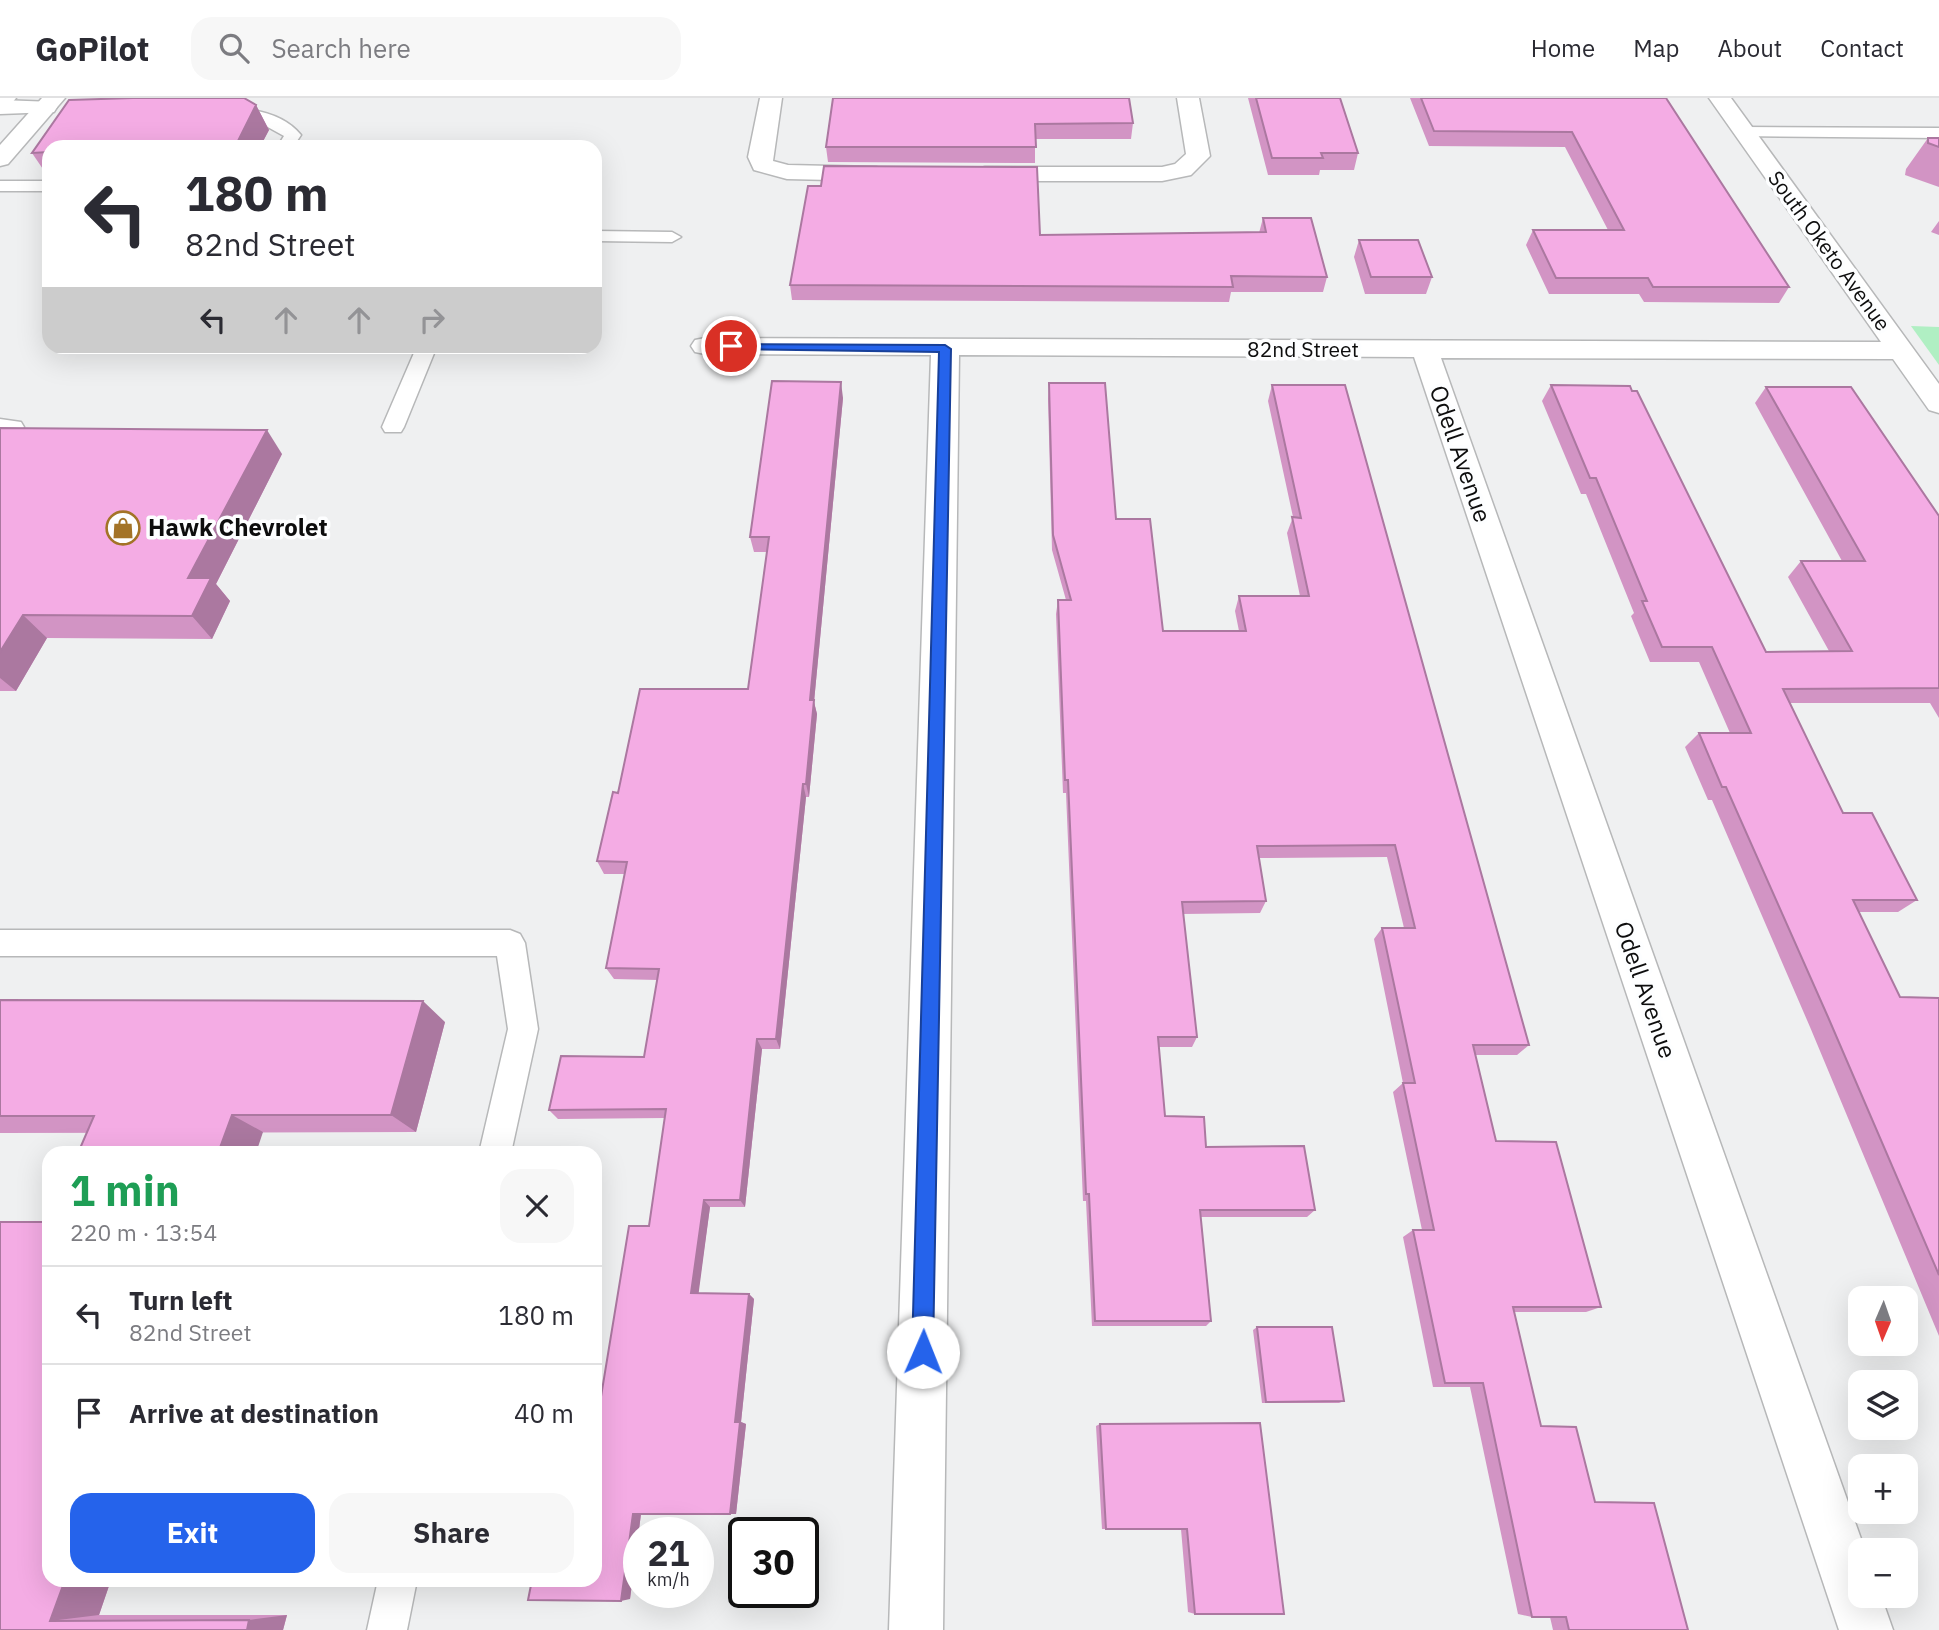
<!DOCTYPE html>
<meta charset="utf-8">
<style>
body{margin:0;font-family:"IBM Plex Sans",sans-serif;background:#f7f7f7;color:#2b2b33;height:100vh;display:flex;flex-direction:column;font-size:26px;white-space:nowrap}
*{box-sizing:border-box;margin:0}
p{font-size:23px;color:#7c7c81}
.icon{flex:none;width:38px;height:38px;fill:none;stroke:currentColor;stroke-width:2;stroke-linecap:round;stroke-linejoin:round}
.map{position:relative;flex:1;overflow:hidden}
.side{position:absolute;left:42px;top:1048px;width:560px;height:441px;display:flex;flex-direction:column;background:#fff;border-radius:21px;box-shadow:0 7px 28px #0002}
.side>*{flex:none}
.guide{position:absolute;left:42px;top:42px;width:560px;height:214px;border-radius:21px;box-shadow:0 7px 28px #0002;background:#fff;color:#2b2b33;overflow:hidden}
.needle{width:46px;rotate:182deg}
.tools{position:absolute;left:1848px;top:1188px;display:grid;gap:14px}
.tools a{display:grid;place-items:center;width:70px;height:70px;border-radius:14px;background:#fff;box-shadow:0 7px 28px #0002;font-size:35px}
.speed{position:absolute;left:623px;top:1419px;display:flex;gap:14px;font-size:35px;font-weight:700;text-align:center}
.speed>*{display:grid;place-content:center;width:91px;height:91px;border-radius:50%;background:#fff;box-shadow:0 7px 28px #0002;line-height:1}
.speed small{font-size:18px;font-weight:400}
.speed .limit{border:4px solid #111;border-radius:10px;background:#fff;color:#111}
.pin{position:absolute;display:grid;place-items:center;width:60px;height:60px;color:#fff;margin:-30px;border:4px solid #fff;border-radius:50%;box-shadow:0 2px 7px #0007}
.me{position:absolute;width:77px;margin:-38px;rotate:1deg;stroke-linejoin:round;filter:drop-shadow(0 0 5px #0008)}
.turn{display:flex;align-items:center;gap:24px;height:147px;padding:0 28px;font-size:32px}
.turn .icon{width:91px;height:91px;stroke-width:2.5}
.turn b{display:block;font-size:49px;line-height:60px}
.lanes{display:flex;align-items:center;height:66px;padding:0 28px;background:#0003;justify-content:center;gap:35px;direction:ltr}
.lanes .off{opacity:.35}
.round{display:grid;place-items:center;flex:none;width:74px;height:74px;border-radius:21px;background:#f7f7f7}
.head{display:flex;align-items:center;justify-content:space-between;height:119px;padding:0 28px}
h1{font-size:42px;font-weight:800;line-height:52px;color:#1e9e55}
.cta{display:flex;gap:14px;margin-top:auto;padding:14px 28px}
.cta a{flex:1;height:80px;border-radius:21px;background:#2563eb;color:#fff;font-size:28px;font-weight:800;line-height:80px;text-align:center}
.cta a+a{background:#f7f7f7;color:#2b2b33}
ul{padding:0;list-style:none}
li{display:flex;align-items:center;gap:21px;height:98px;padding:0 28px;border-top:2px solid #e1e1e2}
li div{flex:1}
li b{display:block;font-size:26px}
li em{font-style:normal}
header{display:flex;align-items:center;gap:42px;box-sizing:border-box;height:98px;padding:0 35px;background:#fff;border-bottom:2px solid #e1e1e2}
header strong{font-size:33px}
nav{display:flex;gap:38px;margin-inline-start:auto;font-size:24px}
.search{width:490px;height:63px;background:#f7f7f7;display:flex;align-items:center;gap:18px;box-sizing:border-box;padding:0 24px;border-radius:21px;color:#7c7c81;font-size:26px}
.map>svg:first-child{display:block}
</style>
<header>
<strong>GoPilot</strong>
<div class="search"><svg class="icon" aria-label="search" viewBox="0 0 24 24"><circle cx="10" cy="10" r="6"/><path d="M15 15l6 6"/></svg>Search here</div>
<nav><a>Home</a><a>Map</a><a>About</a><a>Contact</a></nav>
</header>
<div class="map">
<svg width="1939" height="1532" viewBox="0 0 1939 1532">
<rect width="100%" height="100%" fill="#eff0f1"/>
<!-- green -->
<path fill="#b0efc3" d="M1911,228l28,1v38z"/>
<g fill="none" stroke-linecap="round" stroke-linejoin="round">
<defs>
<path id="lane" d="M225,10c27,0 58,5 76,27l-8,12h-16l7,-11 -29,-16 -36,-4 -2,-3z
M1744,29l195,1v10l-201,-2 -2,-4z
M0,83h49v10h-49z
M595,133l77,1 9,5 -9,5 -77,-1z
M417,248h20l-33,81 -3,5h-16l-3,-5z
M0,321l21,3 3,5 -3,5 -21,1z
M0,832h510l10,4 5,9 13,86 -27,124h-32l29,-124 -11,-73h-497z
M378,1482h39l-10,50h-40z"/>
<path id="street" d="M760,0h22l-9,63 15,4 88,2 8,2 4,5 -4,5 -8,2 -89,-2 -33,-9 -6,-13z
M1177,0h22l11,58 -19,19 -29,6h-177l-8,-2 -4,-5 4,-5 8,-2h177l13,-3 11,-10z
M1709,0h22l208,286v29l-10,-3 -36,-51 -452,-1 424,1192h-5v46h21l12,34h-54l-425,-1273 -455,-2 -16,1275h-54l42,-1275 -226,-1 -10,-2 -4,-6 4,-6 10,-2 1176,4z
M0,2l54,2 3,5 -3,5 -54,2z"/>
<path id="primary" d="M0,0h16l-8,10 -8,2z
M42,0h23l-57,66 -8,2v-21z"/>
</defs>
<!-- lane casing -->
<use href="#lane" stroke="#b7b8b9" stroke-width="3"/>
<!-- street casing -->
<use href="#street" stroke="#b7b8b9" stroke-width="3"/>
<!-- primary casing -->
<use href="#primary" stroke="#b7b8b9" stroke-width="3"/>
<!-- lane -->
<use href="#lane" fill="#fff" fill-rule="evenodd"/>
<!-- street -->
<use href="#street" fill="#fff" fill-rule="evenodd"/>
<!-- primary -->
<use href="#primary" fill="#fff" fill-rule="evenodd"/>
</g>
<!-- wall -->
<path fill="#d294c4" d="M133,0h111l12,7 13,25 -9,17h-211v31l-17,-25 37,-53z
M833,0l300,25 -2,16h-96v24l-207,-1 -2,-15z
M1248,0h92l18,55 -4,17h-34l-1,5h-51z
M1410,0h256l123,189 -10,16 -135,-1 -5,-8h-90l-23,-49 7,-15h75l-43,-83 -136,-1z
M1928,40h11v49l-34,-12 1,-6z
M821,88l219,49 219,-2 4,-15 64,59 -4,15h-92l-2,10 -437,-2 -2,-15z
M1939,123v14l-8,-3z
M1359,142l73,37 -6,17h-61l-11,-37z
M1049,285l67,136 47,112h76l-4,-20 4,-15h61l-13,-63 6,-16 -25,-116 4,-16 257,660 -12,10h-42l21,86 105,166 -15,5h-72l27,114 147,204h-135l-3,-13h-18l-14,-3 -48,-227h-37l-30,-150 10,-7h9l-29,-138 10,-9 -29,-144 8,-11h22l-17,-71 -128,1 7,43 -6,12 -77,1 14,123 -5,10h-33l6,69 41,31 109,63 -8,7h-106l10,104 -5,5h-114l-6,-125h-3l-17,-408h-3l-7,-179 2,-14h8l-14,-50 -4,-151z
M1551,287l215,267 63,-1 -41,-74 13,-16h41l-87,-158 11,-16 173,129v202l-9,-15h-140l53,110 74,87 -19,12h-39l41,85 39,1v338l-129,-309 -98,-227h-4l-23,-53 14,-14h31l-31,-71h-49l-19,-46 3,-3 -48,-119h-5l-39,-93z
M843,300l-29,304 3,12 -8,83h-3l-26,252h-18l-17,158h-35l-12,86 51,1 5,5 -13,123 5,2 -10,90h-95l-11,85 -33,-178 52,-195 16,-108 -107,1 -9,-9 95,-53 14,-77 -44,-1 -8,-11 19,-94h-21l-7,-13 21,-68 130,-104 19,-137h-13l-4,-15z
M0,330l282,26 -66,130 14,17 -18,38 -165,-1 -31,53h-16z
M0,902l445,22 -29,110 -416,1z
M48,1124l1,358h62l-12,35h188l-4,15h-283z
M1257,1229l87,74 -5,2h-77l-9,-73z
M1260,1325l-65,191 -7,-2 -7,-83h-79l-6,-103 4,-2z"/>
<!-- shaded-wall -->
<path fill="#ab78a0" d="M256,7l13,25 -9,17h-23l-1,-2z
M841,284l2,16 -29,304 3,12 -8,83 -3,-13 4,-84z
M267,332l15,24 -66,130 14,17 -18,38 -20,-23 -4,-38z
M23,517l24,23 -31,53 -16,-13v-26z
M803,686l3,13 -26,252 -4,-10z
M423,903l22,21 -29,110 -25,-17z
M757,941l5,10 -17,158 -5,-7z
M232,1017l31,17 -7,21h-38z
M704,1102l6,7 -12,91 -7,-5z
M749,1196l5,5 -13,123 5,2 -10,90h-6l5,-92z
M633,1416h8l-11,85 -9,2z
M65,1482h46l-12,35 -49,6z
M287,1517l-4,15h-36l2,-10z"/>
<!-- building -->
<path fill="#f4ace4" stroke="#ab78a0" stroke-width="2" d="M133,0h111l12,7 -20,40 -51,2h-136v5l-17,1 37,-53z
M833,0h296l4,25 -98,1 1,23h-210z
M1256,0h84l18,55h-37l2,5h-51z
M1421,0h245l123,189h-136l-5,-9h-92l-23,-48h91l-52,-98 -138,-1z
M1928,40h11v9l-11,-4z
M824,68l213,1 3,68 226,-3 -3,-14h48l16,59 -96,-1 2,11 -443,-2 18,-99h13z
M1359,142h59l14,37h-61z
M772,283l69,1 -31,318h4l-8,84h-3l-27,255h-19l-17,161h-36l-13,93 58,1 -14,128h5l-10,92h-97l-12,87 -93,-1 4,-20h63v-159h2l32,-195h20l17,-117 -117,1 12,-54 83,1 15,-88 -53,-1 21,-106 -30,-1 16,-69 5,1 22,-104h108l21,-152h-19z
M1049,285h56l11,136h34l13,112h83l-7,-35h70l-17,-79 9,1 -29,-133h73l184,660h-56l23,96 60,1 45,165h-88l28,119 35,1 19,75 59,1 34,127h-119l-3,-13h-34l-49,-234h-38l-32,-153h21l-31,-147h12l-33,-155h33l-20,-83 -138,1 9,55 -84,1 15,135h-39l7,79 39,1 2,30 98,-1 11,64h-115l11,111h-116l-6,-127h-3l-18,-414h-3l-7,-180h13l-18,-65z
M1551,287l79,1 2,5h5l129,261 86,-1 -51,-90h64l-99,-174h85l88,129v172l-156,1 60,124h29l45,87h-64l47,97 39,1v277l-111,-258 -102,-230h-4l-23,-54h52l-39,-86h-50l-20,-46h5l-51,-123h-6z
M0,330l267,2 -79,148h23l-19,38 -169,-1 -23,37z
M0,902l423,1 -32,114h-159l-14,38h-140l16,-37h-94z
M49,1122v360h16l-15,41 199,-1 -2,10h-247v-408h48z
M1257,1229h75l12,74 -78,1z
M1260,1325l24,191h-89l-8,-85h-81l-6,-105z"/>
<!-- route -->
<path fill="#2563eb" stroke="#184099" stroke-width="2" d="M727,246l218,1 6,4 -18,1003 -3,7 -7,3 -8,-3 -3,-7 27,-1000 -208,-3 -5,-3z"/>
<!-- icons -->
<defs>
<symbol id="shop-ring" viewBox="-11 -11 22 22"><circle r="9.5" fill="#fdfeff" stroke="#a37327" stroke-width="1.5"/><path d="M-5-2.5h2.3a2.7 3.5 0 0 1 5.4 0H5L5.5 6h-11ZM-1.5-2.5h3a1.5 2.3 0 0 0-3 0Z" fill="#a37327"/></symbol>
</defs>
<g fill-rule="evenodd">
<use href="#shop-ring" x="104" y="411" width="38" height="38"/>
</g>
<g text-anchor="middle" stroke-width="7" stroke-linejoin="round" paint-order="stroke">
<!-- far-street labels -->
<g font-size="21" fill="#0d0d0d" stroke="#fdfeff">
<text transform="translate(1829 153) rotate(54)" y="7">South Oketo Avenue</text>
<text x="1303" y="259">82nd Street</text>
</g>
<!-- street labels -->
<g font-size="24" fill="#0d0d0d" stroke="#fdfeff">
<text transform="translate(1460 356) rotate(71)" y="8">Odell Avenue</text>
<text transform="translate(1645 892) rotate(71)" y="8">Odell Avenue</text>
</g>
<!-- poi labels -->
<g font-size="24" font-weight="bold" fill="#0d0d0d" stroke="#fdfeff" text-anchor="start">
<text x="148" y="438">Hawk Chevrolet</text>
</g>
</g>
</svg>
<div class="tools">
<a><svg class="needle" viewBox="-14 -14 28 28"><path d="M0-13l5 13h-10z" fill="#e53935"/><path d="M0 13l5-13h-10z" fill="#7c7c81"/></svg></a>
<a><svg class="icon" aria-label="layers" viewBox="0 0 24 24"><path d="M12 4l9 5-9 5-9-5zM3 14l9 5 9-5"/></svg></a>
<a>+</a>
<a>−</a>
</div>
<div class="speed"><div>21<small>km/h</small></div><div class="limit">30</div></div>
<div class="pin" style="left:731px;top:248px;background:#d93025"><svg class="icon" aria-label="arrive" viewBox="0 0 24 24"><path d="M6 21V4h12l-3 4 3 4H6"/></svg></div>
<svg class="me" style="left:923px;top:1254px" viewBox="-20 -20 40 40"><circle r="19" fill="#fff"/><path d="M0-13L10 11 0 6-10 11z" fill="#2563eb"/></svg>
<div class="guide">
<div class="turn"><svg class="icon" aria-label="left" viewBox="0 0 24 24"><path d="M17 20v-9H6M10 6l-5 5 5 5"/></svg><div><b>180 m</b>82nd Street</div></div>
<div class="lanes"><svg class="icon" aria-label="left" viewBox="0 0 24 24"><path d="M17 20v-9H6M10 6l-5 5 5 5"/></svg><svg class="icon off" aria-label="ahead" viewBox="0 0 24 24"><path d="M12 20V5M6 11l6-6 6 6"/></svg><svg class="icon off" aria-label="ahead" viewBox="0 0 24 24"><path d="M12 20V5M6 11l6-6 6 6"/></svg><svg class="icon off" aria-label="right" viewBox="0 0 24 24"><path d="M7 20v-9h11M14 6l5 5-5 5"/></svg></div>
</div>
<section class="side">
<div class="head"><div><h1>1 min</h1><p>220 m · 13:54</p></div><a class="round"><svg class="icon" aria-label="close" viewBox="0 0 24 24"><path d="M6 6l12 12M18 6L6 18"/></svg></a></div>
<ul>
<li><svg class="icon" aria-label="left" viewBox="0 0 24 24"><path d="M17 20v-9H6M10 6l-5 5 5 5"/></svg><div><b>Turn left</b><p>82nd Street</p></div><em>180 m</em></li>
<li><svg class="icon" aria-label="arrive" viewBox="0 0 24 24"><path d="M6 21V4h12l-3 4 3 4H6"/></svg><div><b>Arrive at destination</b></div><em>40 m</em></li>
</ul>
<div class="cta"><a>Exit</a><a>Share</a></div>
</section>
</div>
